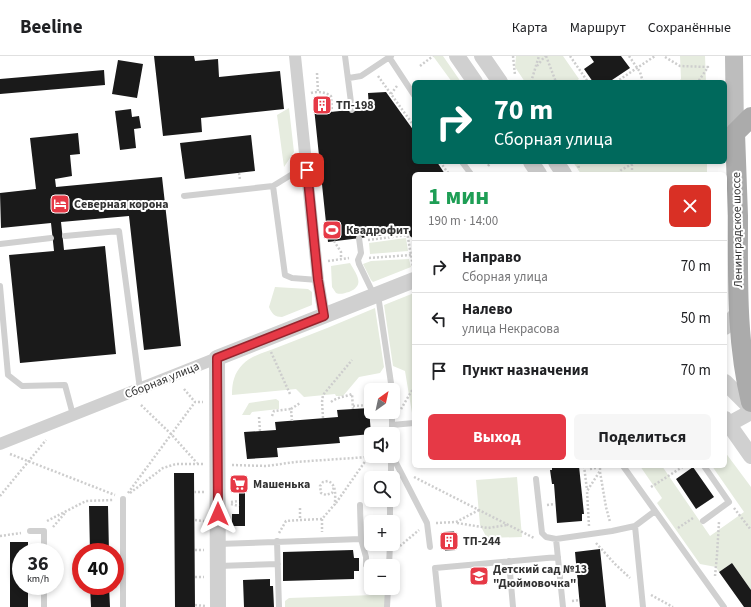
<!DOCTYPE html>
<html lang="ru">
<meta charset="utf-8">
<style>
body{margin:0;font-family:"Source Sans 3",sans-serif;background:#f6f6f6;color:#202124;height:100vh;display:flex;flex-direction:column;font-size:15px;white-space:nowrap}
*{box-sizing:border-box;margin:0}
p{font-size:13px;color:#757577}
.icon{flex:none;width:22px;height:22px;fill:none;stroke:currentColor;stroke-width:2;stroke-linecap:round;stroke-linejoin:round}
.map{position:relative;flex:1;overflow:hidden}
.sheet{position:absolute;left:412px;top:116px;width:315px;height:296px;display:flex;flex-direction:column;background:#fff;border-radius:6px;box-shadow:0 2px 6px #0003}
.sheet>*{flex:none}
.banner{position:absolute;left:412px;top:24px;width:315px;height:84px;border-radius:6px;box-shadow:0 2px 6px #0003;background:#00695c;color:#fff;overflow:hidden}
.needle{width:26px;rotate:33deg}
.fabs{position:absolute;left:364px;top:327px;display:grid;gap:8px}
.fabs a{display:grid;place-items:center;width:36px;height:36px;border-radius:6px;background:#fff;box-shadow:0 2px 6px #0003;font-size:20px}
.speed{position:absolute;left:12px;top:487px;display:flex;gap:8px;font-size:20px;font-weight:700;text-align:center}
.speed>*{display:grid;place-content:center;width:52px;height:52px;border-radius:50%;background:#fff;box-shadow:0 2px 6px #0003;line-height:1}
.speed small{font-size:10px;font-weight:400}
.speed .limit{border:6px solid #d22;background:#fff;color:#111}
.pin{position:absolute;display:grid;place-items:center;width:34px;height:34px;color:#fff;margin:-17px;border-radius:8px;box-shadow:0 2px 6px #0006}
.me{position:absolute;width:44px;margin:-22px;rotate:0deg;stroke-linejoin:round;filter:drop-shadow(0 0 3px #0008)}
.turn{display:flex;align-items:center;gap:14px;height:84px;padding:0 16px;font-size:18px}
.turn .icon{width:52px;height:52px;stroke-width:2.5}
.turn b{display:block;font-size:28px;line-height:34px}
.round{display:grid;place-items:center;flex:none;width:42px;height:42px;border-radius:6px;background:#f6f6f6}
.headline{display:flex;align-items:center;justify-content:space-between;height:68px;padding:0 16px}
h1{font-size:24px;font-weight:700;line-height:30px;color:#1e9e55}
.button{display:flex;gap:8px;margin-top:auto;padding:8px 16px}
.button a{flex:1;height:46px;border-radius:6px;background:#e63946;color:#fff;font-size:16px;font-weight:700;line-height:46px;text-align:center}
.button a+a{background:#f6f6f6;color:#202124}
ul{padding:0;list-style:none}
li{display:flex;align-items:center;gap:12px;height:52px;padding:0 16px;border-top:1px solid #e0e0e0}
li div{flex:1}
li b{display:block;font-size:15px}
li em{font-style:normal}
header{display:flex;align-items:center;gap:24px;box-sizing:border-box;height:56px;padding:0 20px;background:#fff;border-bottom:1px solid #e0e0e0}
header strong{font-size:19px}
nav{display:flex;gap:22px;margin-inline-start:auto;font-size:14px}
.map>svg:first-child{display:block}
</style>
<header>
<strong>Beeline</strong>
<nav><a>Карта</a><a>Маршрут</a><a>Сохранённые</a></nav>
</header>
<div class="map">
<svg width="751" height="551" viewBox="0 0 751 551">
<rect width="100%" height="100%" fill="#fff"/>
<!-- green -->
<path fill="#e6ecdf" d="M433,0h10l18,26h-9z
M516,0h47l16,23 -4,3h-50l-10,-15z
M680,0h25l1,26h-28l3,-3z
M289,52l5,44 -10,15 -7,-52z
M573,106h134v12h-126z
M406,182l2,13 -38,3 -1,-11z
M409,203l2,8 -38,15 -2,-2 -8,-16 8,-3z
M350,207c6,11 16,22 -1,29 -5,1 -8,3 -13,1l-4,-6 -1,-21z
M275,231l33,2 4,3v13l-30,12c-7,0 -10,-3 -13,-10z
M414,237v123l-2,-3 -7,-42 -12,-5 -9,-61z
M375,252l9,59 -4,6 -21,4 -16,19h-7l-1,-2 -31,3 -8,-8 -64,6c0,-12 2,-22 11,-31 9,-9 26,-13 38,-18 32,-12 63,-25 94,-38z
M276,343l3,2v8l-27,3 -2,3h-8l7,-12z
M725,396l26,35v103l-19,-27 -13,9 -3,-5 -16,-3 -43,-61 5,-5 -22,-32h22l48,70 34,-24 -32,-46h13z
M517,421l5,60 -35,1 -7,-13 -4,-45z
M373,532h12v19h-100v-6l4,-3 84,-3z"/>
<!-- building -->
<path fill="#1a1a1a" d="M154,0h40l1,5 23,-2 1,18 61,-6 4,38 -83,9 1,14 -39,4z
M590,0h31l9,12 -21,14h-16l-9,-13 10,-7z
M118,4l25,4 -6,34 -25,-4z
M104,14l1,15 -105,9v-15z
M386,36l28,39v31h23l8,12h-31v65l-4,-3 -1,-4 -81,10 -15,-144 16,-1 1,15 39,-4 -1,-15z
M131,53l1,8 7,-1 2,12 -7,1 2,19 -16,2 -5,-39z
M78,77l2,21 -10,1 2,21 -17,3 1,8 106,-10 19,169 -37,4 -15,-134 -68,6 3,28 41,-4 11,108 -96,9 -11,-108 45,-4 -3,-28 -50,5 -1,-35 36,-4 -6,-51z
M251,79l4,36 -70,8 -5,-36z
M369,352l2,26 -32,3 1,6 -63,5 1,9 -31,2 -3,-27 32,-2 -1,-8 63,-5 -1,-7z
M552,410h27l5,48h-2v7l-25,2 -3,-39h-2l-2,-14h2z
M693,411l21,30 -18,12 -20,-30z
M174,417h20l1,134h-20z
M232,424l13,1v45h-13v-12h7v-22l-7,1z
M89,450h19l1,46h-19z
M454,475l2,19 -11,1 -1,-19z
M10,486h18v10h-7v34h7v21h-18z
M600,493l6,58h-26l-5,-55z
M353,494l1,8h5v13h-5v8l-71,2v-29z
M732,507l19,27v17h-7l-25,-35z
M270,523v7h3l1,21h-30l-1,-27z
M90,530h19l1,21h-19z"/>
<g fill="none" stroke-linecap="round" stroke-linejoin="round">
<!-- path -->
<path stroke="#cdcdcd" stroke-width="2.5" stroke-dasharray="2 2" stroke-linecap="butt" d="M513,0l2,19
M546,0l10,26
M570,0l18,26
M629,0l11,16 3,10
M665,1l15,9 28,1 -10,15
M420,10l13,-10
M537,10l8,-10
M317,17l1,19
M378,20l36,50
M531,26l8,-26
M616,26l39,-26
M311,37c7,-2 14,-1 20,3l1,16
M391,38l6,-8
M440,106l9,12
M578,106l1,8
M488,110l3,-4
M239,117l1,7
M618,118l3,-4 15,-8
M632,118v-9
M407,176l6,35
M368,184l40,-5
M334,185l7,11v7
M369,202l42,-3 3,-2
M328,205l21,-3
M271,296l19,42
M184,333l11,13h8
M368,337l1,12 2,1
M331,346c6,-5 14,-5 21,-8l1,15
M141,349l30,29 26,29
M353,350l16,-1
M401,353l13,-22
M377,356l5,4
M272,360l2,-5 17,-2
M259,361l1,14
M323,362l-1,-16 1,-7 29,-35
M292,365l-1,-12 9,-6
M10,398l105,41
M232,409l35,1 28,-4 88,-6
M584,410l3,24
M590,413l6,-1
M600,416l6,35 4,15
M414,421l120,61
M651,431l33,-21
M194,436h10
M128,437l67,-91
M130,437l33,-25 13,-4h28
M0,440l46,-56
M231,446l8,-1
M336,447l35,-50
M231,448l8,2
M547,449l8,-1
M300,452v12l22,-1 13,-15c0,-9 2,-19 -7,-23l-5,1 -3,4 1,7 5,2 6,-2 2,-6
M734,452l17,22
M322,463v13
M195,464l9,1
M47,465l39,-20 27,-1
M436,467l20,-1 23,-12
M457,467l31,5 19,-3
M589,470l-2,-35 13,-20v-5
M53,471l12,-14
M678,472l15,-10h2
M279,477l7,-12 14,-1
M0,480l21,-3
M596,487l19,21 15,14
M400,490l19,-16
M195,494h9
M569,513l7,-1
M715,520l2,-21 2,-33
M195,521h9
M28,535h8
M651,539l22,12
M572,545l8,-1
M195,549l10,1"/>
<!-- service -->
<path stroke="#d0d0d0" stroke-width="6" d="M345,0l7,54
M389,1l25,38
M349,22l12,-2 30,-20
M462,106l9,12
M273,130l12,89 7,3 26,2
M184,140l89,-10 26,-16h8
M65,180l54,-5 21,158
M359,182l2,15 -3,7 1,4 15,31
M0,188l51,-6
M0,230l8,89 14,11 43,-1 8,30
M378,239l14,95
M392,369l22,-2
M392,378v-22
M391,400l5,7 31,60 3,24
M623,410l101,141
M391,422v-22
M536,423l6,54 4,4 10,2 56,-8 23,-5 20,-15
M123,443v108
M360,449l1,34 5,18v8l23,-1
M703,465l26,-19 -25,-36
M390,466v-22
M635,470l8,81
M30,475h14v21
M556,483l7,68
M277,485l2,66
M218,488l143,-5
M509,505l4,46
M218,510l60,-2
M389,510l1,-22
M44,530v21
M387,551l1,-19
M439,551l-4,-39 123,-11"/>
<!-- minor -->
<path stroke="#d0d0d0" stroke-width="12" d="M295,0l23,224 6,36
M0,388l217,-86"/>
<!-- tertiary -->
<path stroke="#d0d0d0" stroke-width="16" d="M457,0l18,26
M482,0l18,26
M531,106l8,12
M556,106l8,12
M725,271l14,-15
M725,326l26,26
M725,363l26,37
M729,368l22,-12
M218,551l-1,-249 197,-78"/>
<!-- secondary -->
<path stroke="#bdbdbd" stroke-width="18" d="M734,0l1,77"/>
<!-- primary -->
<path stroke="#ababab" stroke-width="20" d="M751,61l-16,16c1,28 2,55 3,83 0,63 -2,125 13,186"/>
</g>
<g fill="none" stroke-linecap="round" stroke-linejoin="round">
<defs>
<path id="route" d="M218,458l-1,-156 107,-42 -6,-36 -11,-110"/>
</defs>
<!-- route casing -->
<use href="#route" stroke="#96252e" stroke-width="10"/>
<!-- route -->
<use href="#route" stroke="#e63946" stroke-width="7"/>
</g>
<!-- icons -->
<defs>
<symbol id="building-square" viewBox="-11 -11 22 22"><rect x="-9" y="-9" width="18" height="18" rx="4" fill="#e63946" stroke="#fff"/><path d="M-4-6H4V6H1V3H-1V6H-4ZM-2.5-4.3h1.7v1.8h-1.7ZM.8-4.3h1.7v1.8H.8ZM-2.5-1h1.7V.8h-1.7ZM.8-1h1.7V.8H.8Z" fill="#fff"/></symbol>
<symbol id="hotel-square" viewBox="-11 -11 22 22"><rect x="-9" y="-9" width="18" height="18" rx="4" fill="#e63946" stroke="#fff"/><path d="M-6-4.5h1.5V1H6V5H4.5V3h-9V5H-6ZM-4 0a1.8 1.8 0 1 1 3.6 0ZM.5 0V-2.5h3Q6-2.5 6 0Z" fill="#fff"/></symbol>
<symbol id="stadium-square" viewBox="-11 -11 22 22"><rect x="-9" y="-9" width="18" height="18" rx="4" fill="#e63946" stroke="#fff"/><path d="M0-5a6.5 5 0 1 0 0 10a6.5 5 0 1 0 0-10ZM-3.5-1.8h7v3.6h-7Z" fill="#fff"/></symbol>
<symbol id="supermarket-square" viewBox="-11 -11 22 22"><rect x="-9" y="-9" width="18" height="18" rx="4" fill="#e63946" stroke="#fff"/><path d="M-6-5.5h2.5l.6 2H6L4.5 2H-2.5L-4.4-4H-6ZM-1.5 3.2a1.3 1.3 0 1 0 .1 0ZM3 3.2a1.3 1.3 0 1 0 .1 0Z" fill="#fff"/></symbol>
<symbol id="school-square" viewBox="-11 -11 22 22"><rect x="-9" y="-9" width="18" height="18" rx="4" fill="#e63946" stroke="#fff"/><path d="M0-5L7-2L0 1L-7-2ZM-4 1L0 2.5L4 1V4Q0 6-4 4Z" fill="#fff"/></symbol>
</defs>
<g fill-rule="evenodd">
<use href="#building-square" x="311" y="38" width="22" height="22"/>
<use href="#hotel-square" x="49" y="137" width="22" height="22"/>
<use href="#stadium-square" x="321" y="163" width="22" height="22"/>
<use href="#supermarket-square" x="228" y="417" width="22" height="22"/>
<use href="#building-square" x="438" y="474" width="22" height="22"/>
<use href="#school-square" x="468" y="509" width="22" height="22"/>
</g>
<g text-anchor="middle" stroke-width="4" stroke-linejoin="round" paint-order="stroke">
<!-- poi labels -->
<g font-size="12" font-weight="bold" fill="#333" stroke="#fff" text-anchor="start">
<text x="336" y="53">ТП-198</text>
<text x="74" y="152">Северная корона</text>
<text x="346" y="178">Квадрофит</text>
<text x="253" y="432">Машенька</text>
<text x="463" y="489">ТП-244</text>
<text x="493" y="517">Детский сад №13<tspan x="493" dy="14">"Дюймовочка"</tspan></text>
</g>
<!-- street labels -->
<g font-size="12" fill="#333" stroke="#fff">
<text transform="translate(737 174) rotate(-91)" y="4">Ленинградское шоссе</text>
<text transform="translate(162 324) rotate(-22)" y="4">Сборная улица</text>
</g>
</g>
</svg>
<div class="fabs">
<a><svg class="needle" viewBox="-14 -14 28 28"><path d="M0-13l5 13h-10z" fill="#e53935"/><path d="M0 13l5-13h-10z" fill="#757577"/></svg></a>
<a><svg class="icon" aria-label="sound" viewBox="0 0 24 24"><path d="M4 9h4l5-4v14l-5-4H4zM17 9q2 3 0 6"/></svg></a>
<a><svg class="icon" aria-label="search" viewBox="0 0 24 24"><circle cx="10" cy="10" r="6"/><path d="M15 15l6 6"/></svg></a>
<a>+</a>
<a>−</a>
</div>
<div class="speed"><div>36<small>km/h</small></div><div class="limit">40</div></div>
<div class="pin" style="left:307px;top:114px;background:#d93025"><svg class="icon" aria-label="arrive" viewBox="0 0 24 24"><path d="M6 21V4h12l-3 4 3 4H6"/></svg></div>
<svg class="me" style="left:218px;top:458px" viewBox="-20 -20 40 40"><path d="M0-17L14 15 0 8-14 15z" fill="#e63946" stroke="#fff" stroke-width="4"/></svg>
<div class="banner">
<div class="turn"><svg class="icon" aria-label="right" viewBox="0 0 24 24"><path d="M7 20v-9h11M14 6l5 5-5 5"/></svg><div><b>70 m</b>Сборная улица</div></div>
</div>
<section class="sheet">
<div class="headline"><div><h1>1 мин</h1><p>190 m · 14:00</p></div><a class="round" style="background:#d93025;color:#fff"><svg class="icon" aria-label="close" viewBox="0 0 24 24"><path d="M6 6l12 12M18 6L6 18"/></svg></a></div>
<ul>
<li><svg class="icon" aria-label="right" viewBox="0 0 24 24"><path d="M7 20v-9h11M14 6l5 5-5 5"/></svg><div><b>Направо</b><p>Сборная улица</p></div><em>70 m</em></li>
<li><svg class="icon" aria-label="left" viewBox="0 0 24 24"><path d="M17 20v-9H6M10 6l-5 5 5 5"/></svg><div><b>Налево</b><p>улица Некрасова</p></div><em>50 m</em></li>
<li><svg class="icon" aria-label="arrive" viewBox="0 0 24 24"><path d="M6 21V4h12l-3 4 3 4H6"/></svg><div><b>Пункт назначения</b></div><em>70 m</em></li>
</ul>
<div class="button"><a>Выход</a><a>Поделиться</a></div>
</section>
</div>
